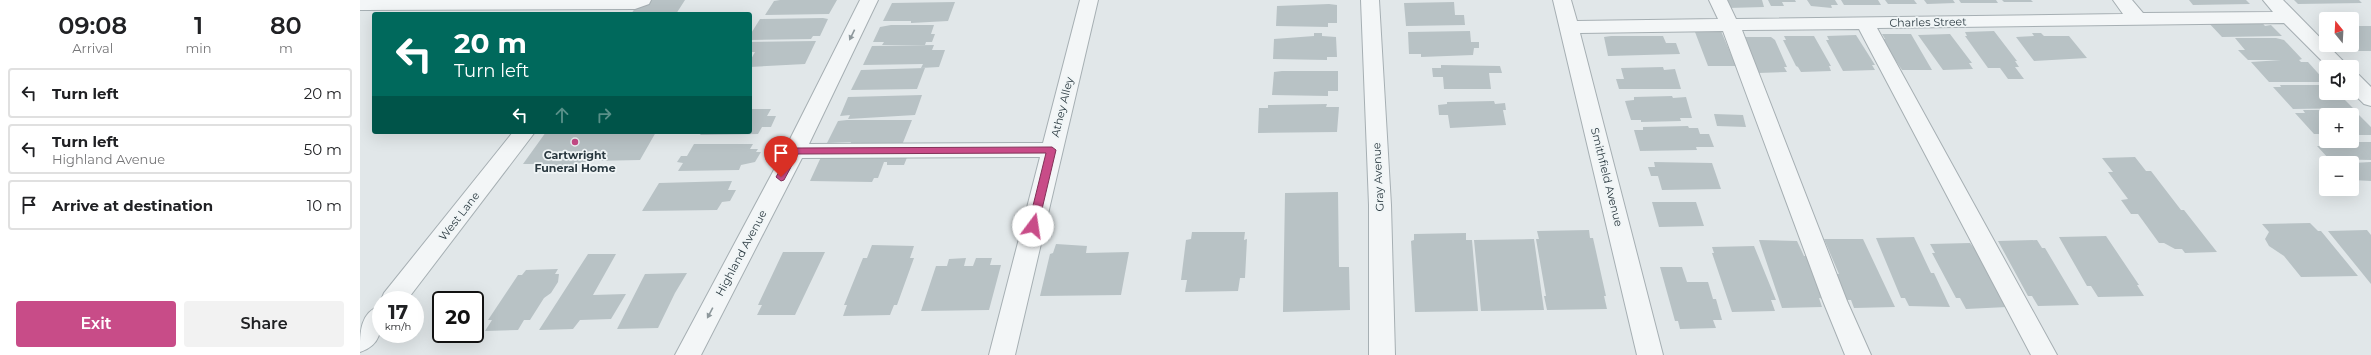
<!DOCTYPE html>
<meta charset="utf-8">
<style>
body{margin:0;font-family:Montserrat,sans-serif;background:#f2f2f2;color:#202124;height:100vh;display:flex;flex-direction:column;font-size:15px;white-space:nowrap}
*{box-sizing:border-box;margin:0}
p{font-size:13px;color:#757577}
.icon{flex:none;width:22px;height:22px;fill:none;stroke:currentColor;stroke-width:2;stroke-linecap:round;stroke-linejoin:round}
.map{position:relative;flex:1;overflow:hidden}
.panel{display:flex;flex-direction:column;background:#fff;width:360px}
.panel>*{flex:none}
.hud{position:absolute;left:12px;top:12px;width:380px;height:122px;border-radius:4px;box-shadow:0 4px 16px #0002;background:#00695c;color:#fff;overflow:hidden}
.needle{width:26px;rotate:342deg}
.controls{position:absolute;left:1959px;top:12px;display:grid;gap:8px}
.controls a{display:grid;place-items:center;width:40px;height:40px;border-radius:4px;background:#fff;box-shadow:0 4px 16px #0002;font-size:20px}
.speed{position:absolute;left:12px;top:291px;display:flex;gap:8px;font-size:20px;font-weight:700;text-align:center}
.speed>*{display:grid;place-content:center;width:52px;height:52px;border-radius:50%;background:#fff;box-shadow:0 4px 16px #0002;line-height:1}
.speed small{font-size:10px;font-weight:400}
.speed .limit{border:2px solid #111;border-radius:6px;background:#fff;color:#111}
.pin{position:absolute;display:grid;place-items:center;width:34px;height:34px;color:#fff;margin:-41px -17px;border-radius:50% 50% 50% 0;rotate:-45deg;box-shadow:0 0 4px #0007}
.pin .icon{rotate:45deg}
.me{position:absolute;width:44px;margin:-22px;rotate:14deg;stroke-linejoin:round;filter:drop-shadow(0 0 3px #0008)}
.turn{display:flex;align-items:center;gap:14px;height:84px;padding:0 16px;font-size:18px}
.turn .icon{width:52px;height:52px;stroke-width:2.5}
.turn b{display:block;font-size:28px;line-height:34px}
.lanes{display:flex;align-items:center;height:38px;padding:0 16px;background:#0003;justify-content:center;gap:20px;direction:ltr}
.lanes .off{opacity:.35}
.eta{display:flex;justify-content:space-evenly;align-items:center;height:68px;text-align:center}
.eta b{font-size:24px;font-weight:600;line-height:28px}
.button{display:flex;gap:8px;margin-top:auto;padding:8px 16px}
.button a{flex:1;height:46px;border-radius:4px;background:#c84c88;color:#fff;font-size:16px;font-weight:600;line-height:46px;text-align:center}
.button a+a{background:#f2f2f2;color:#202124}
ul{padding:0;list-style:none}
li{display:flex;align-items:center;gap:12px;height:50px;margin:0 8px 6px;padding:0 8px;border:2px solid #e0e0e0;border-radius:4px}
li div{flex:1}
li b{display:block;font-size:15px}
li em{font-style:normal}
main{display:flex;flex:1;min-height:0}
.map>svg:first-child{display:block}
</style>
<main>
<section class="panel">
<div class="eta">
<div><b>09:08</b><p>Arrival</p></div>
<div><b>1</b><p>min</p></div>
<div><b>80</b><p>m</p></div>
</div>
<ul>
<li><svg class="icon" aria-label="left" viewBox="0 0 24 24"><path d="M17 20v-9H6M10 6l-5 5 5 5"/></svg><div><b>Turn left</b></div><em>20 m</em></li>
<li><svg class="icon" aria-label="left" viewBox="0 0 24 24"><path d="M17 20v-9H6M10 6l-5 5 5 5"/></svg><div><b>Turn left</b><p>Highland Avenue</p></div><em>50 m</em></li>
<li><svg class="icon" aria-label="arrive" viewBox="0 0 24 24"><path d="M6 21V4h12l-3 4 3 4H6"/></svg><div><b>Arrive at destination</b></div><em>10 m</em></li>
</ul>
<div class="button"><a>Exit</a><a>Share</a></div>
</section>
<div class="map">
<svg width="2011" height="355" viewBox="0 0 2011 355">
<rect width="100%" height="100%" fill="#e1e7e9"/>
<!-- building -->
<path fill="#b8c2c5" d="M288,0h37l-9,14h-45l9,-13z
M420,0h57l-8,14 -64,1 9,-14z
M1361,0h41l2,7 -36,1z
M1408,0h27l1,2h-14l2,4h-13z
M1447,0h28l3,5h-7l1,3 -21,-2z
M1481,0h37l3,5h-37z
M1525,0h29l3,4h-29z
M1564,0h29l2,3 -28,1z
M1599,0h37l2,3h-37z
M1642,0h29l2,2h-29z
M1829,0h57l4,4 -57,1z
M1934,0h65l3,3 -64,1z
M595,2l-7,19 -37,2v-2h-28l9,-18z
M1094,2l1,13h9l1,10 -59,1 -2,-23z
M969,4l8,1v18h-9v4l-52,-1 1,-20z
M463,18l5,1 -8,17h-7l-2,3 -61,1v-5l10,-16z
M1899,19l6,7 6,-1 11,11 -60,1 -16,-17z
M531,25h43l-3,9h4l-3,8h-6l-1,3h-43l2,-3h-11l7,-15z
M1992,26h19v25h-30l-6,-6h17z
M1110,31l1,11h8v6h-5l-1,7 -52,2v-3h-12l-1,-22z
M1361,31l15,35h-28l-13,-34z
M1634,31l23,30h-2l4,6h-4l9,12h-16l-8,-11h-12l-23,-32h2l-2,-4z
M954,33h8v3l14,1 1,20h-10v3l-54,-1 1,-20 40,-3z
M1672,33h9l3,3h25l18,22 -53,3 -18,-24 18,-1z
M1522,34h29l21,36h-30l-21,-31h4z
M1590,34l22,29h-3l4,6 -30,1 -25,-35z
M1496,35l19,30h-3l3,5 -32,1 -17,-31h3l-2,-4z
M1251,36h52l3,7h10l4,11 -72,2 -4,-19z
M1424,36h30l17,30h-2l2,5 -30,1 -3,-5 -2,-1 -13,-26h3z
M1384,37h27l4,3 12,27h-3l3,5 -29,1z
M1875,38h41l8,2 18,19 -3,1 2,2h7l18,20h-57l-18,-20 30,-2h-33l-10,-10h7z
M456,41l-11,23 -55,3v-6l5,-9h-5v-10z
M574,45l-2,5h13l-6,17 -18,1 2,-4 -60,1 9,-19z
M1081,65l59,1 2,7h-13l2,16h-47l-1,-12h-10l-1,-9h9z
M1303,67l1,3 11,-1 6,20h-62l-3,-10h8l-3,-11z
M565,68l-8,21 -66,1 10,-20z
M922,71h56v20h-10v5l-56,-1 2,-23z
M1920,85h43l3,2v6h12l15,15 -60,1 -20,-22h8z
M562,95l-7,20 -67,4 2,-4 -10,1 8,-19z
M1312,96l1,2 13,-1 6,21h-12l1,3 -40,1v-2h-10l-6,-19 9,-1v-3z
M1134,101l1,3 10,-1 1,7h-3l3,15 -56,3 -2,-13h-9l-1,-10 9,-1v-2z
M967,104l-1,3h13l-2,25 -79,1 1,-25h9v-3z
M390,109h21l-4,7h9l-5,11h-9l-4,7 -58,1 2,-3h48z
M1943,110h45l8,2 15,15v8h-19v-20h-26v19h-12l-19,-21h10z
M1354,114l29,1 3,12 -29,-1z
M487,120h65l-10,25h-52l1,-3 -24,1 11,-22z
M1328,126l1,2h9l2,6h9l5,13h-18l1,3 -57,1 -6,-21h9v-3z
M186,132h110l-16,28 -48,1 -13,2 -3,4 -29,1 3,-4h-27z
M1961,142h50v18l-42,-1 -12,-13h7z
M334,144h59l-3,5h8l-2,3h5l-6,10 -14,3 -2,5 -61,1 5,-8 -6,-1 4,-6h6z
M548,155l-4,10h-17v-3h-3l-6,16h-4l-2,4 -62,-1 11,-24z
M1775,157l11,14h5l30,39h3l33,42 -32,1 -3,-4h-7l-11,-6h-5l-21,-29h-7l-10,-14 7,-1 -20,-27h5l-11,-14z
M1294,162l58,1 9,26 -59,1 -4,-14h-7l-3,-9h7z
M2011,162v19l-19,-1v-17z
M372,181l-4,9h8l-6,11 -8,1 -5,8 -75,1 17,-28z
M978,192l1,75h10l1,43 -67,2 2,-119z
M1292,202h44l8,24 -45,1z
M1950,223l8,8h3l37,45 -57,1 -17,-21 -15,-10 -4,-7 4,-7 -7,-8z
M1229,230l1,8h3l13,58h-2l3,13 -60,1 -3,-14h2l-10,-57h3l-2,-8z
M2007,230l4,5v49l-43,-53z
M832,232h53l-1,8 3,-1 -2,39h-5l-2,13 -53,1 2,-12h-6l5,-40 5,-1z
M1106,233v7h6l6,71 -63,1 -4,-71 3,-1v-6z
M1746,236l33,49h-2l7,11 -46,1 -7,-11h-4l-28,-49z
M1554,237l17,36h3l16,34 -41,-1 -4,-8h-4l-25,-60z
M1174,239l10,71 -63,1 -7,-71z
M1464,239h39l32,68 -41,1 -3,-8h-4l-11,-26h3z
M1399,240l38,1 7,15h2l18,43 -5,-1 3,9 -40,1z
M1677,240l5,8h3l34,57 -41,1 -6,-10h-4l-30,-55z
M1610,243l7,9 30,55 -41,2 -6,-11h-4l-24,-45h3l-5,-9z
M696,244l31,2 -1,7 43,-1 -8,43 -81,1 10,-42 3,-1z
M512,245l42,1 -4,12h4l-17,47h-3l-4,10 -47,1 4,-11h-3l19,-47h4z
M1394,246l22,54h-5l4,11 -43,1 -20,-59h2l-2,-6z
M423,252h42l-30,63h-38l5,-10h-4z
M228,254h28l-23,41 33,-1 -15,25 -31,1 -7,9 -34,1z
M606,258l-2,8h9l3,-8h16l-2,7h11l-12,45 -68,1 15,-45h11l2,-7z
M1300,267h22l5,15h21l5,17h3l6,21h-9l3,8 -36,1 -2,-8h-3z
M198,269l-3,5h4l-1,8 -7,11 -7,5 -14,22h-6l-6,10 -33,1 7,-11h-4l30,-45h4l4,-5z
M327,273l-12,20 -17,35 -41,1 28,-55z"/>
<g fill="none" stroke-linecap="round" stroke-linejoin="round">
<defs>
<path id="minor" d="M0,0h291l-2,4 -14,5 -275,1z
M500,0h18l-69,144 234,-1 37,-143h18l-83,355h-26l51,-198 -238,1 -101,197h-26l109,-204z
M1001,0h18l12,205 4,150h-26v-150z
M1193,0h18l6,21 141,-2 -9,-19h18l9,19 387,-5 -10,-14h19l11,13 130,-1 -10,-12h20l66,67h-21l-44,-44 -407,5 180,327h-26l-172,-326 -117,1 105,271 24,54h-26l-22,-54 -100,-270 -143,2 83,322h-26z
M1992,74l7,1 12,12v19l-7,-2 -12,-12z
M153,132h22l-128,168h-26l3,-7z
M21,305c0,21 3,39 -21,47 0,-21 0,-39 21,-47z"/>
</defs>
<!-- minor casing -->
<use href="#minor" stroke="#a6afb3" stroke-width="2"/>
<!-- minor -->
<use href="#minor" fill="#f3f6f7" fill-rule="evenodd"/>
</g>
<!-- one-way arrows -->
<defs><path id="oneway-solid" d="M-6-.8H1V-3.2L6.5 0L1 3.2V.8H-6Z"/></defs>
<g fill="#8e989c">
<use href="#oneway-solid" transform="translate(492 35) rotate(116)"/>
<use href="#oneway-solid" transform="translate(350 313) rotate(118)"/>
</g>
<!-- route -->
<path fill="#c84c88" stroke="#823158" d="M692,147l4,3 -18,76 -5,4 -5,-4 18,-73 -248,1 -14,26 -3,1 -5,-4 16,-28 3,-1z"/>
<!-- markers -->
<circle fill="#c84c88" stroke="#f0f5f6" stroke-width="1.5" cx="215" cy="142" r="4"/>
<g text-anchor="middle" stroke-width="3.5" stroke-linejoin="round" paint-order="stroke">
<!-- street labels -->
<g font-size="11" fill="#2a3940" stroke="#f0f5f6">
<text transform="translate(1568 22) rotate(-1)" y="4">Charles Street</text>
<text transform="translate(702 107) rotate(-76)" y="4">Athey Alley</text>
<text transform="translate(1018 177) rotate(-93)" y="4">Gray Avenue</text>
<text transform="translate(1247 177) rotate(76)" y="4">Smithfield Avenue</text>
<text transform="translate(99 216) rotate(-52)" y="4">West Lane</text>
<text transform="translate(381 253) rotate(-62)" y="4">Highland Avenue</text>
</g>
<!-- poi labels -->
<g font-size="11" font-weight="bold" fill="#2a3940" stroke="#f0f5f6">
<text x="215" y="159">Cartwright<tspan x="215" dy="13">Funeral Home</tspan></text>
</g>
</g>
</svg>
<div class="controls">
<a><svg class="needle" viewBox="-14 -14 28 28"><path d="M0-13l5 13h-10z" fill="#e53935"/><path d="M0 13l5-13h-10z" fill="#757577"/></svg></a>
<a><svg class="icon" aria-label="sound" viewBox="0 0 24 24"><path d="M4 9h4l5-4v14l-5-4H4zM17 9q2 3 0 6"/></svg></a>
<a>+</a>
<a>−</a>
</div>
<div class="speed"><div>17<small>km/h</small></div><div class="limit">20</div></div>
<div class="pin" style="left:421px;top:177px;background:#d93025"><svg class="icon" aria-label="arrive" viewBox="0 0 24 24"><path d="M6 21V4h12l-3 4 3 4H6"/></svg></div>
<svg class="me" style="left:673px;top:226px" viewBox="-20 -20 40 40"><circle r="19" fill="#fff"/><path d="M0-13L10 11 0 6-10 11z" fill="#c84c88"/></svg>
<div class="hud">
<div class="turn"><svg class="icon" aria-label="left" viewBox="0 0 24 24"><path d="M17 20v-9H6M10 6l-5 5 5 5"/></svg><div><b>20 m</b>Turn left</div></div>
<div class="lanes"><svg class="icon" aria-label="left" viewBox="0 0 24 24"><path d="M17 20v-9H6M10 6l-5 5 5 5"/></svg><svg class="icon off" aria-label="ahead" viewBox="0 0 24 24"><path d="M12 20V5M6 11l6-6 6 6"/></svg><svg class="icon off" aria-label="right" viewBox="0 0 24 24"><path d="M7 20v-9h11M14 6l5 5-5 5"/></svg></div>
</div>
</div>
</main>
